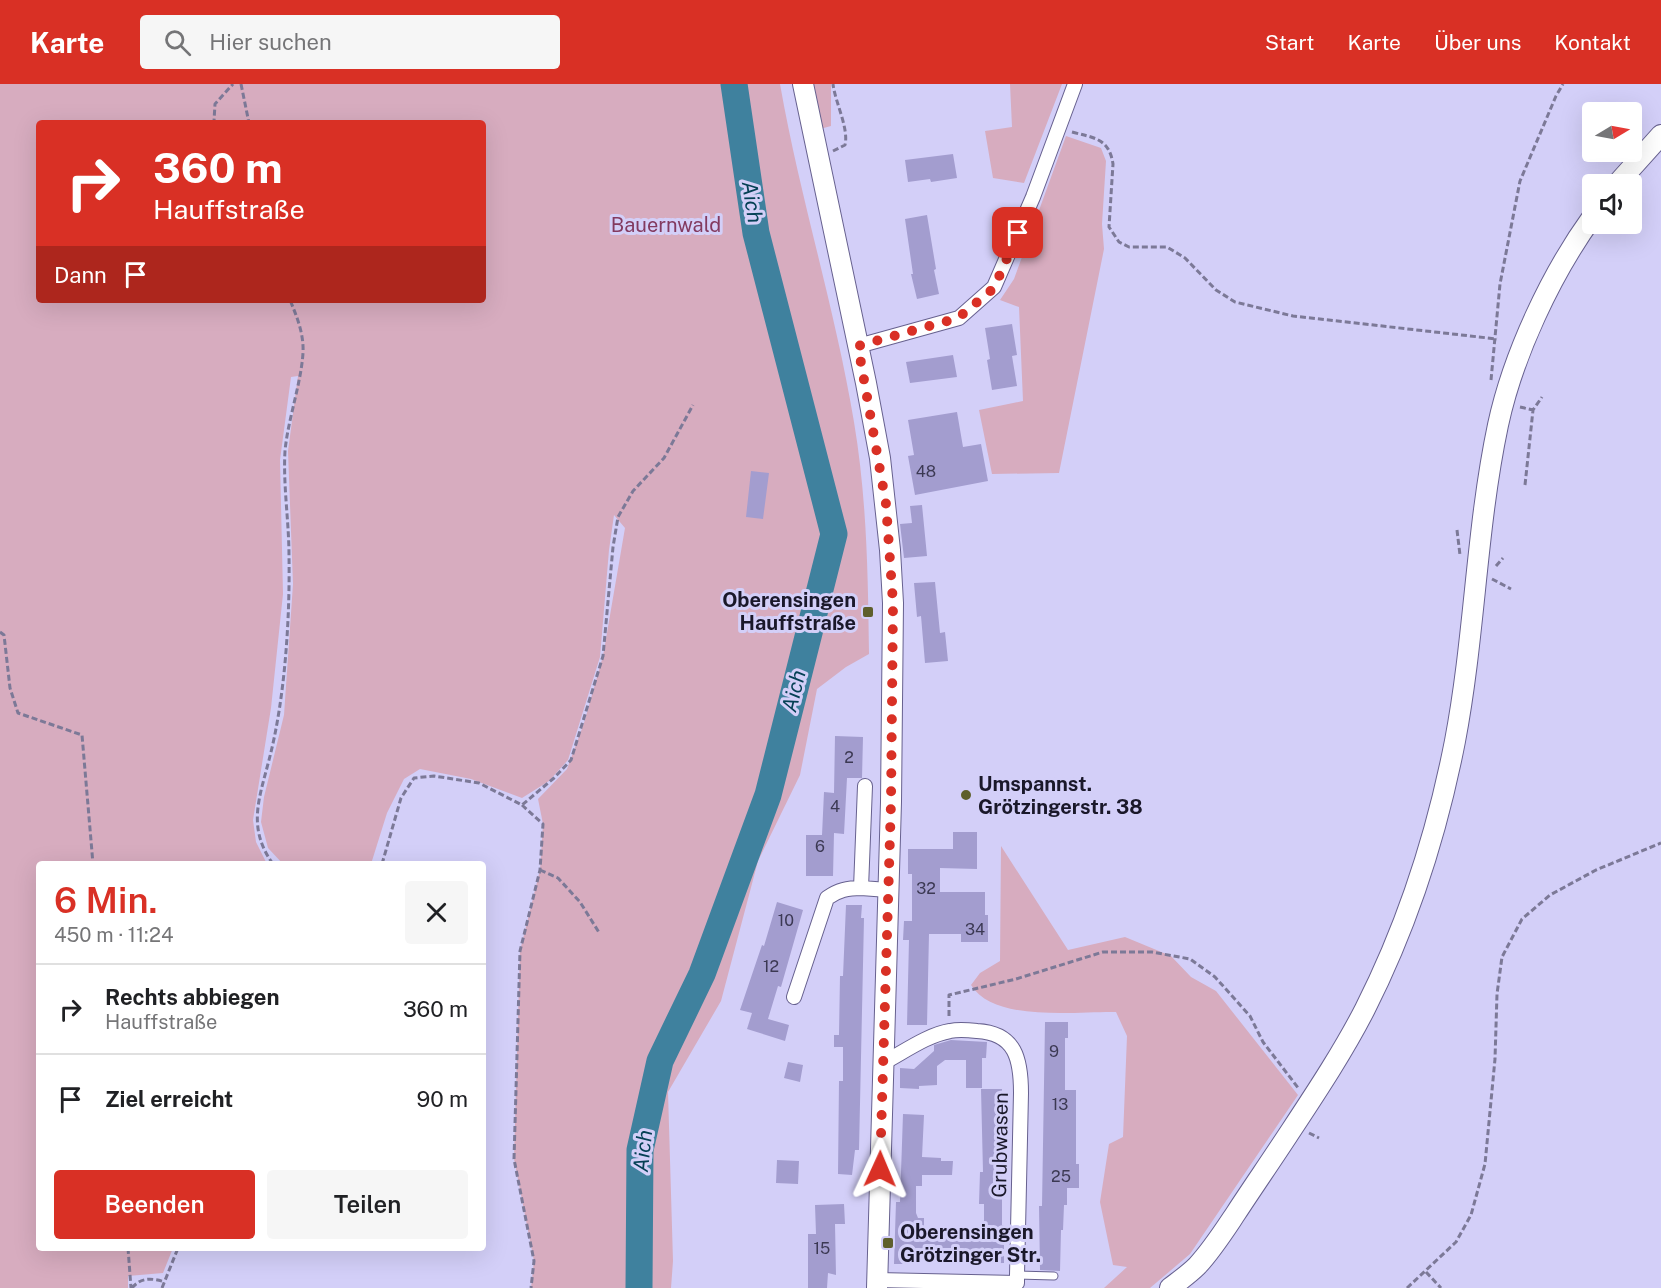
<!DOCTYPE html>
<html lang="de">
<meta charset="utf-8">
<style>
body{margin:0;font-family:"Public Sans",sans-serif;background:#f6f6f6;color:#202124;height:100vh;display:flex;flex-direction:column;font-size:22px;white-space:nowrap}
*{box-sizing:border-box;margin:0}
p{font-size:20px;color:#757577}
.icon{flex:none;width:33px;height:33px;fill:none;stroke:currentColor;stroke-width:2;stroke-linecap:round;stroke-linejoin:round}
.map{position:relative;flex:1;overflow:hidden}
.details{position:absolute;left:36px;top:777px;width:450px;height:390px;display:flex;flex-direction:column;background:#fff;border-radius:6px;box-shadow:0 6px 24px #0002}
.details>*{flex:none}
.guide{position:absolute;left:36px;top:36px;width:450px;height:183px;border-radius:6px;box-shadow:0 6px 24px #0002;background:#d93025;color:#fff;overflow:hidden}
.needle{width:39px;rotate:80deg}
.fabs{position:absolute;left:1582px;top:18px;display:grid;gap:12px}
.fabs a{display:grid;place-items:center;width:60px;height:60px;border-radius:6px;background:#fff;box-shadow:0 6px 24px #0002;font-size:30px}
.pin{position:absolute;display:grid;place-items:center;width:51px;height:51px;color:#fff;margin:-26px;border-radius:12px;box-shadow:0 3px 9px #0006}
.me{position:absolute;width:66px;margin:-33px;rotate:1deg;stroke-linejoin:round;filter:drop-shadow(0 0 4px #0008)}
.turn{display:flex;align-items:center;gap:21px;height:126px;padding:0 18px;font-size:27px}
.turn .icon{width:78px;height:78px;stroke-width:2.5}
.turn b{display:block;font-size:42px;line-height:51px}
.then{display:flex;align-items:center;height:57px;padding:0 18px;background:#0003;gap:12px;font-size:22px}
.round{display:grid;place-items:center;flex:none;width:63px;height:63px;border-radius:6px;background:#f6f6f6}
.headline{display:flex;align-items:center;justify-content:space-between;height:102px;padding:0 18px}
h1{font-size:36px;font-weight:600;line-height:45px;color:#d93025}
.primary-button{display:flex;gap:12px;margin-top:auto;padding:12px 18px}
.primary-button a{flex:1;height:69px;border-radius:6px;background:#d93025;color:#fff;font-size:24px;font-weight:600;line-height:69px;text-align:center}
.primary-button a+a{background:#f6f6f6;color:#202124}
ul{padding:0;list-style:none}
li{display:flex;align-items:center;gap:18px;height:90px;padding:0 18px;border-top:2px solid #e0e0e0}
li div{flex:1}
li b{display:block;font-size:22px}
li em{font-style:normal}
header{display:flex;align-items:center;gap:36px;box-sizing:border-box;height:84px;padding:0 30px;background:#d93025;color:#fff}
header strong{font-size:28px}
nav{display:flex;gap:33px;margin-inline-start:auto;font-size:21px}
.search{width:420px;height:54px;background:#f6f6f6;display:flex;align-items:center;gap:15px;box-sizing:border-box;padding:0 21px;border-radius:6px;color:#757577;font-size:22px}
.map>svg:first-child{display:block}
</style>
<header>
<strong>Karte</strong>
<div class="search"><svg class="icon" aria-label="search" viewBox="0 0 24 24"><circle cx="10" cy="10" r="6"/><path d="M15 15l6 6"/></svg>Hier suchen</div>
<nav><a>Start</a><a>Karte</a><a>Über uns</a><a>Kontakt</a></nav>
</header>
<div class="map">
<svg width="1661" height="1204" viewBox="0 0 1661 1204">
<rect width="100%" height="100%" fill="#d3cff8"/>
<!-- green -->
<path fill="#d7acbf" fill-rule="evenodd" d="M0,0h780c20,114 55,224 74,338 13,77 14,155 15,232l-23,13 -29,22 -17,86 -42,86 -37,140 -53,91 5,169 -2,27h-140l3,-27 -20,-102 6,-208 20,-81 3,-46 -5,-25 29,-30 17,-46 19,-67 22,-128 -11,-13 -5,35 -9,107 -32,103 -19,21 -27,17 -51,-19 -51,-10 -16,10 -17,34 -16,51h-88l-15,-16 -7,-26 3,-25 20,-82 9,-131 -5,-133 10,-75 -7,1 -11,83 3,134 -12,114 -18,112 3,22 11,22h-228v384h134l-10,25 -35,3v12h-128zM39,39h444v177h-444z
M810,0h21v42l-11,3z
M1010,0h52l-38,99 -31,-5 -8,-47 27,-4z
M1066,52l35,12 5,13 -4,63 2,25 -45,224 -67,1 -13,-64 44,-9 -4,-94 -19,-7 14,-21z
M1001,762l67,104 57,-13 46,19 20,21 25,14 82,104 -108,159 -40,34h-46l23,-21 -14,-2 -13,-63 9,-58 14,-7 4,-101 -11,-24c-38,-1 -122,11 -145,-27l9,-12 20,-12z"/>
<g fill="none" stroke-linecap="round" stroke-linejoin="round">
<!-- river -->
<path stroke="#3f819e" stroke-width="27" d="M639,1204l1,-138 20,-89 42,-87 66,-179 66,-261 -78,-301 -22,-149"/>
</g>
<!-- building -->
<path fill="#a39dcf" d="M953,70l4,24 -26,4 -1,-3 -22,3 -3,-22z
M927,131l9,54 -2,1 5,24 -22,5 -6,-25h2l-8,-55z
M1012,240l5,31 -5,1 5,30 -25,4 -5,-30 3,-1 -5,-31z
M953,271l4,22 -47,6 -4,-21z
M957,328l6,35 18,-3 7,37 -73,14 -7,-39 6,-1 -6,-35z
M751,387l18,2 -6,46 -17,-2z
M922,421l5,51 -23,2 -4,-34 12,-1 -2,-17z
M935,498l5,51 5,-1 3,29 -23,2 -4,-47 -4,1 -3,-34z
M835,652l28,1 -1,41h-15l-3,56 -10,-1 -1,43h-27v-41h16l2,-43 10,1z
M953,748h24v37l-37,-1v24h45v23h3v27h-27v-8h-32l-2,91h-20l2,-85h-6l1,-19h8v-47h-4v-25h45z
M777,818l26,8 -22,77 -3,-1 -10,33 21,6 -4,16 -38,-12 5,-16 -12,-3 22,-65 2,1z
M846,821h16l-1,13h3l-5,232h-4l-3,25 -14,-1 1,-93h4v-34h-9v-12h5l1,-59h3z
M1045,938h23v16h-3v52h11v74h3v24h-12v17h-3l-1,25h-2l-1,41 -20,-1 -1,-64h3z
M951,956l36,2 -1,16h-4v30h-16v-28h-21l-8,6v19l-18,1v3l-19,-1v-20l14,1 20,-18v-6z
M788,978l15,3 -3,17 -16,-4z
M981,1005h21l-1,41h-4v43h5v52h2v38l-61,1v-5h-28v5h-21l2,-62h4l3,-88 21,1 -2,42 19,1v3h12l-1,14h-30v11h-6v27l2,5h6v19l60,1v-34h-5l1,-32h3z
M777,1076l22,1 -1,23 -22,-1z
M844,1120l1,20h-10l1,51 -8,-2 -1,15h-19v-54h8l-1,-29z"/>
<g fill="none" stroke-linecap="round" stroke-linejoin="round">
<defs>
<path id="service" d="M1017,1191l37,1"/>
<path id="minor" d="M858,262l101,-28 35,-31 39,-90 42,-113
M865,702l-4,102 27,2
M794,913l33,-99c11,-8 21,-10 34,-10
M877,1196l140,3v-8l4,-182c0,-33 -5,-60 -44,-62 -9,-1 -18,-2 -27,0 -23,4 -46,21 -67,32"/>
<path id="secondary" d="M803,0l63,299 14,75 10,92 3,53 -2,199 -14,486
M1617,100l44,-49
M1170,1204c9,-7 19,-14 27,-22 15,-16 27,-35 39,-53 17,-26 35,-52 52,-78 27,-41 55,-83 77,-126 43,-85 72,-176 90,-268 20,-105 21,-212 43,-316 15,-70 53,-151 95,-209"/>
</defs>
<!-- service casing -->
<use href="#service" stroke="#67618f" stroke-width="9"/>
<!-- minor casing -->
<use href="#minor" stroke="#67618f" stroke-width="16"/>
<!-- secondary casing -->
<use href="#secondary" stroke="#67618f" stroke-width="22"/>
<!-- path -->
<path stroke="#7c7997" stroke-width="3" stroke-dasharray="6 3" stroke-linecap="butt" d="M241,0l8,39
M217,39l-3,-2 1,-17 18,-20
M1072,48c22,6 37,6 41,32l-4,63 10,15 10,5h38l18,11 31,32 19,12 58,14 204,23
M833,67l12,-6c4,-17 -10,-43 -12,-61
M1491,296l9,-96 20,-103 36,-85 7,-12
M1520,323l13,3
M1525,401l8,-75 9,-13
M1457,446l3,25
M1496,482l7,-8
M1492,495l19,10
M0,548l4,3 6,53 8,25 64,22 11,129
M522,721l21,19 -3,46 -20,81 -6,208 20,102 -3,27
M273,780c-26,-36 -14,-65 -4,-104 16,-61 21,-141 20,-204 0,-35 -6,-70 -4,-105 3,-32 16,-67 18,-98 1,-19 -6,-36 -13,-53
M382,780l19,-66 13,-20 20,-2 45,7 43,22 32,-27 17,-18 32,-104 10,-109 5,-30 15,-26 31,-33 29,-53
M540,786l18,8 22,24 20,32
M949,932v-21l67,-16 87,-27h49l38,7 25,18 35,39 13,26 36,47
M1309,1049l10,5
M128,1164l3,40
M1426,1188l15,16
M132,1204c9,-11 20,-10 33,-6
M162,1204l16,-40
M1407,1204l49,-46 15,-27 14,-51 10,-105 2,-65 5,-37 20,-38 28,-24 46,-25 65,-27"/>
<!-- service -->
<use href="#service" stroke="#fff" stroke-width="7"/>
<!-- minor -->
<use href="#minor" stroke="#fff" stroke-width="14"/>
<!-- secondary -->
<use href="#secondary" stroke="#fff" stroke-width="20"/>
</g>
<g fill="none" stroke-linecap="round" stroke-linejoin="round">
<!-- route -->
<path stroke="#d93025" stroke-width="10" stroke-dasharray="0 18" d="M880,1085l11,-367 2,-199 -7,-99 -28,-158 100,-28 36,-30 24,-55"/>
</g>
<!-- markers -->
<g fill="#5e5f2c" stroke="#d3cff8" stroke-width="2">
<rect x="862" y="522" width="12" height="12" rx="3"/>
<circle cx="966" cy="711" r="6"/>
<rect x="882" y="1153" width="12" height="12" rx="3"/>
</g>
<g text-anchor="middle" stroke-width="6" stroke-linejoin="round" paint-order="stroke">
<!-- number labels -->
<g font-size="16" fill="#3c3953">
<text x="926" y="393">48</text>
<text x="849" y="679">2</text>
<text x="835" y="728">4</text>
<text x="820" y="768">6</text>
<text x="926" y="810">32</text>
<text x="786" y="842">10</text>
<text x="975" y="851">34</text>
<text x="771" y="888">12</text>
<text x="1054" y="973">9</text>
<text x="1060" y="1026">13</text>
<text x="1061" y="1098">25</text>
<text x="822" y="1170">15</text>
</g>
<!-- park labels -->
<g font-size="20" fill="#833a60" stroke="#d3cff8">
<text x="666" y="148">Bauernwald</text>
</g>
<!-- poi labels -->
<g font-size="20" font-weight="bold" fill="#1a182a" stroke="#d3cff8" text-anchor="start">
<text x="856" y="523" text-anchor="end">Oberensingen<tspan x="856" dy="23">Hauffstraße</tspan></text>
<text x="978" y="707">Umspannst.<tspan x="978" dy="23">Grötzingerstr. 38</tspan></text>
<text x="900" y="1155">Oberensingen<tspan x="900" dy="23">Grötzinger Str.</tspan></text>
</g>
<!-- street labels -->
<g font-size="20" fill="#1a182a" stroke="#d3cff8">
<text transform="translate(1000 1061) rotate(-89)" y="7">Grubwasen</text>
</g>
<!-- water labels -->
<g font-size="21" font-style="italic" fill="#054055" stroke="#d3cff8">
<text transform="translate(752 118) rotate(81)" y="7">Aich</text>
<text transform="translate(794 607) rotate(-76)" y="7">Aich</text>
<text transform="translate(643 1067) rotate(-84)" y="7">Aich</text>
</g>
</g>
</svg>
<div class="fabs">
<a><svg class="needle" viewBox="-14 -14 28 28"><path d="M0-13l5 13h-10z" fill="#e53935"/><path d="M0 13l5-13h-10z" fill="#757577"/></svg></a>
<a><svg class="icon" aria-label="sound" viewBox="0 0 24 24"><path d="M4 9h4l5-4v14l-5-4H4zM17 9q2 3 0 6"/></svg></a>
</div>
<div class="pin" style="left:1018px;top:149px;background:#d93025"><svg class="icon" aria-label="arrive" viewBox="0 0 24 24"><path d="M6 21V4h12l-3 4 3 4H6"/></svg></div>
<svg class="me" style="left:880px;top:1085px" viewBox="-20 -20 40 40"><path d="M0-17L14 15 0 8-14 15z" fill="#d93025" stroke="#fff" stroke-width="4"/></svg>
<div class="guide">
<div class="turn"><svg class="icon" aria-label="right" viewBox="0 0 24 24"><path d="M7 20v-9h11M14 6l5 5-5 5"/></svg><div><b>360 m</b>Hauffstraße</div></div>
<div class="then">Dann<svg class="icon" aria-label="arrive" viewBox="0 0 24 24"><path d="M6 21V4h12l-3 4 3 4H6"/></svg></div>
</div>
<section class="details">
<div class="headline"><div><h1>6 Min.</h1><p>450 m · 11:24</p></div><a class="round"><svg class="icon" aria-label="close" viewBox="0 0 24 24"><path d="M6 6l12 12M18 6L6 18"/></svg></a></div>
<ul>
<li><svg class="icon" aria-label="right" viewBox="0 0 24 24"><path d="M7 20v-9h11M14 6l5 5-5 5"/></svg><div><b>Rechts abbiegen</b><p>Hauffstraße</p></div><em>360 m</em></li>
<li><svg class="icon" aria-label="arrive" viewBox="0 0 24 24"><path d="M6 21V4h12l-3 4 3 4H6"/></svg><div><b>Ziel erreicht</b></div><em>90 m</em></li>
</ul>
<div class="primary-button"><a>Beenden</a><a>Teilen</a></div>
</section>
</div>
